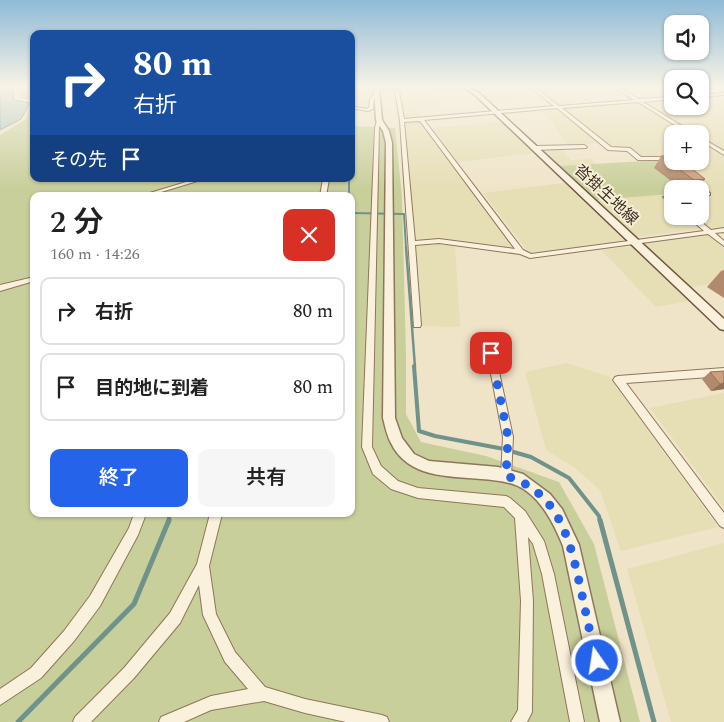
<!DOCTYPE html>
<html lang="ja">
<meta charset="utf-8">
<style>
body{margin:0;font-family:Spectral,"Noto Sans JP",serif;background:#f6f6f6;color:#222;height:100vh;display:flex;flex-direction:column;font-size:19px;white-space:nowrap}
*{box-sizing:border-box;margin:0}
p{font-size:16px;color:#767676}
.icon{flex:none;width:28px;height:28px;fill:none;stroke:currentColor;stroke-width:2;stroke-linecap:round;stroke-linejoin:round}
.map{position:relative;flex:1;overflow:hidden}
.drawer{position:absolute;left:30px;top:192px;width:325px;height:325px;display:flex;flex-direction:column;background:#fff;border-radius:10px;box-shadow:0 1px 4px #0004}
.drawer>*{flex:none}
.top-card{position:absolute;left:30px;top:30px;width:325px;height:152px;border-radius:10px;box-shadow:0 1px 4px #0004;background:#1a4fa0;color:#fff;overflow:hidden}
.controls{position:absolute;left:664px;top:15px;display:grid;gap:10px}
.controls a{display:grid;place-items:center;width:45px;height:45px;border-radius:10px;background:#fff;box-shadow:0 1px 4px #0004;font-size:25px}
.pin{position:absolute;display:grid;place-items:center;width:42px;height:42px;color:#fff;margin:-21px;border-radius:10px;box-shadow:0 2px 8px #0006}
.me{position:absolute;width:55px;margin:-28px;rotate:347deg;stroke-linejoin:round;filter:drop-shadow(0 0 4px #0008)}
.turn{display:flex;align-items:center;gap:18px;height:105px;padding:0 20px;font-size:22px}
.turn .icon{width:65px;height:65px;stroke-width:2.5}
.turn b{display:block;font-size:35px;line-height:42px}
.then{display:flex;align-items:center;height:48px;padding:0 20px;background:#0003;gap:10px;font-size:19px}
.round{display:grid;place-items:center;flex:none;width:52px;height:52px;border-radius:10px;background:#f6f6f6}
.head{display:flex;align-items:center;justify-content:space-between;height:85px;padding:0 20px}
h1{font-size:30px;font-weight:600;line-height:38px}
.primary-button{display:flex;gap:10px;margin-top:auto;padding:10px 20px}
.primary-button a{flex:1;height:58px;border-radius:10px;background:#2563eb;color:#fff;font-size:20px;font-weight:600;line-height:58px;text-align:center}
.primary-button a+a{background:#f6f6f6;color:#222}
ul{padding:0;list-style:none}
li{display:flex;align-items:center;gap:15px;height:68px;margin:0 10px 8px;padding:0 10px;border:2px solid #e0e0e0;border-radius:10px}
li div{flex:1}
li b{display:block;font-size:19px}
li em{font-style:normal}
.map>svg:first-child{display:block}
</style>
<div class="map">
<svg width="724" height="722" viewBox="0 0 724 722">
<rect width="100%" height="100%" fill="#f0e4c8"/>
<!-- farmland -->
<path fill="#e6deb5" d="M351,87h17l-2,20 -15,-1z
M427,87h35l8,5 -35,1 5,13 -25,2 6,10 -16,1 -5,-26 31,-3z
M502,87h28l14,12 -53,4 -8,-8h7v-3l17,1z
M535,87h78l21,13 -74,6z
M618,87h54v10l-33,3z
M717,96l7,3v52l-24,-15v-2h-4l-53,-33 29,-2v7h28v-9z
M638,102l51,32h-17v27h28v-20l24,14v72l-15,2 -15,-13h6v-20l12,-1 -47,-38 -24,1 -11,-11 -18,1 -50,-40z
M558,109l42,34 -33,2 -18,-26 -11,-9z
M419,120l18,23 76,105 -75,-10 -22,2 -11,-118z
M501,122l33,31 -76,9 -26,-34z
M562,150l9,10 20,-1 4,5 -36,2 -16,-15z
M564,183l60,57 -94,14 -47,-61z
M661,195l11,10v11h14l15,13 -67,8 -38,-37z
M708,234l16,13v35l-33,5 -47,-44z
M439,244l16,2 5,81 -39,-1 -5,-80z
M632,246l57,55 -33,6 -55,-57z
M567,363l43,14 108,150 -97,24 -21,-61 -25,-22 -29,-18 -21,-78z
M724,393v115l-74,-100z
M724,543v179h-53l-44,-153z"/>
<!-- green -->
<path fill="#c9cf9b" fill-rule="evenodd" d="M22,87h12v92h317v-53l44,2 7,69 4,157v60l15,28 65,14 73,26 35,62 46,178h-640v-587l26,-16 5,-18 -12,-3zM34,196h317v318h-317z
M662,160l38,29h-28v5l-76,6 -37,-34z"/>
<!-- water -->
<path fill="#a9c4bc" stroke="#6f938a" d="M0,87h13l1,13 16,3 -9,16 -21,11z"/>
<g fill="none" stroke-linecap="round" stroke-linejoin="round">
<!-- stream-far3 -->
<path stroke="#6f938a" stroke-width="2" d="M349,179v17
M351,213l53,1 2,34"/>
<!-- stream-far2 -->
<path stroke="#6f938a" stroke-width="2.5" d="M406,247l9,120"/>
<!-- stream-far1 -->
<path stroke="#6f938a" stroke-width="4" d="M414,366l5,65 16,5 69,13
M510,451l21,6 38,21 30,38 1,6
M169,514v8"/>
<!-- stream -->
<path stroke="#6f938a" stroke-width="5" d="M600,520l54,202
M18,722l116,-118 35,-84"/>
<defs>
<path id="minor" d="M530,87h4l25,19 75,-6 -20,-13h4l21,12 33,-2v2l-29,3 52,32h-6l-51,-32 -76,6 49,39 19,1 11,9h24l6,5 -3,2 -6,-4h-24l-11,-9 -19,-1 -51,-42 -133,12 99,130 8,4 173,-23 -17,-15h7l17,14 13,-2v4l-9,1 9,8v5l-16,-12 -178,24 -10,-4 -81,-11 -24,2 6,80 -1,2h-6l-14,-206 -5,-30 2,-1 2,1 5,28 150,-13zM420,121l95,128 -76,-10 -24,2 -11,-119z
M375,92l3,1 -4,6 -1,10 -5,2 -17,-3v-2l16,3 2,-2 1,-8z
M724,93v2l-24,2v-2z
M379,119l2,1 -2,8 -7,319 9,19 17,15 20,7 88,8 4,2 15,13 19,30 10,33 30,148h-14l-28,-148 -9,-30 -5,-7 5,64 -1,111 -5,10h-16l7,-12 3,-109 -6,-83 -11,-11 -86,-9 -27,-9 -18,-15 -11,-27 13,-319 2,-8z
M700,137l24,14v4l-24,-15z
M584,145l3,2 -1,1 -51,2 -3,-2 3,-2z
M688,178h4l18,15v2l-10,1v-4h2l-2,-3 -12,-9z
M196,179h8l-56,17h-8z
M323,179h6l-3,17h-6z
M672,194v4h-1l1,1v5l-9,-7z
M34,277v4l-34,10v-6z
M491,350l4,3 18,84 -2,39 -1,4 -4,1 -4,-1 -1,-4 2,-39 -16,-84z
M724,368v8l-98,7 98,130v15l-4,-2 -107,-146 2,-3 3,-1z
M134,514h12l-8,21 -38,71 -26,35 -33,37 -41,27v-16l31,-21 33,-37 26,-35 39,-68z
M210,514h12l-13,52 7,48 19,38 30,35 40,12 77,16 5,2 2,5h-43l-41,-9 -41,-12 -53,9 -27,12h-25l2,-5 50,-21 37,-7 -23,-27 -22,-47 -4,-30 -19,38 -46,55 -43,44h-18l2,-5 49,-49 46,-55 27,-49z"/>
<path id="tertiary" d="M374,87h5l3,33 7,11 3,12 3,275 7,20 12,16 15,7 69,6 25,7 27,20 12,15 17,36 41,177h-20l-37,-176c-9,-22 -22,-49 -45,-60 -11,-5 -25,-6 -37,-7 -33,-3 -73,-1 -90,-36 -4,-7 -6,-17 -8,-25l3,-275 -3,-12 -7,-11z"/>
<path id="secondary" d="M463,87h6l10,6 245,226v11l-4,-1 -245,-234z"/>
</defs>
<!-- minor casing -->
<use href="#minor" stroke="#8d765c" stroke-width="2"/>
<!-- tertiary casing -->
<use href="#tertiary" stroke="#8d765c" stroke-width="3"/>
<!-- secondary casing -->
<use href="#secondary" stroke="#6f573f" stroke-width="3"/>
<!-- minor -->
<use href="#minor" fill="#faf1dc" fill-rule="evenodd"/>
<!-- tertiary -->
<use href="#tertiary" fill="#faf1dc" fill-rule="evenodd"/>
<!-- secondary -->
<use href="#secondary" fill="#faf1dc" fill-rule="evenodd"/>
</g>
<!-- wall -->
<path fill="#b2896c" d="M661,156l44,23 -7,10h-16l-28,-21z
M724,270v28l-17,-11 14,-16z
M710,372l14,17 -13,2 -9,-12z"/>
<!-- shaded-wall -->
<path fill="#916f58" d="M724,383v6l-13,2 9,-7z"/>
<!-- building -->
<path fill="#cf9f7d" stroke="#916f58" d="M672,155v6h10l23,18 -11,1 -33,-24z
M724,371v12l-4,1 -10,-12z"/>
<!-- sky -->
<linearGradient id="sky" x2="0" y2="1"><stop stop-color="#8fbad6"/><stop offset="0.46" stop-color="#f8f3e6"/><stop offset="1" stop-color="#f8f3e6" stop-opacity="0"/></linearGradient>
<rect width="724" height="188" fill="url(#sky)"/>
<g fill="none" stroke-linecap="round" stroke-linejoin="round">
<!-- route -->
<path stroke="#2563eb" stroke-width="9" stroke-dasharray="0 16.2" d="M491,353l17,84 -2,39c54,16 64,65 75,114 5,24 10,48 16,71"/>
</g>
<g text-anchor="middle" stroke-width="4" stroke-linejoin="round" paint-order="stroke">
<!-- far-street labels -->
<g font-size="16" fill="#3d2e20" stroke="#f7eed8">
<text transform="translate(607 194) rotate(43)" y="6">沓掛生地線</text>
</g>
</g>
</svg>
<div class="controls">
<a><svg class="icon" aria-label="sound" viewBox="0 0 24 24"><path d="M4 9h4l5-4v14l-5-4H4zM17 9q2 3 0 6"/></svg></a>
<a><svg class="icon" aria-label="search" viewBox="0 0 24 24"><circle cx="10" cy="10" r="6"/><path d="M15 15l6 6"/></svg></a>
<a>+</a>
<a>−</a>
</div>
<div class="pin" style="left:491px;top:353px;background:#d93025"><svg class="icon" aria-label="arrive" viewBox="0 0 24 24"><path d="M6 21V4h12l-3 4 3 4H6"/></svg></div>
<svg class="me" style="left:597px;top:661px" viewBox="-20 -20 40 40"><circle r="17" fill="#2563eb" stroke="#fff" stroke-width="3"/><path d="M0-11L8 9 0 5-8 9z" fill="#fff"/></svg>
<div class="top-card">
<div class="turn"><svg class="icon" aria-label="right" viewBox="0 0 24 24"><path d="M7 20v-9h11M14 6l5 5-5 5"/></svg><div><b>80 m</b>右折</div></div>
<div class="then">その先<svg class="icon" aria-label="arrive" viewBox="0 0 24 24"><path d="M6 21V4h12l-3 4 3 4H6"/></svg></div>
</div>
<section class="drawer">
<div class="head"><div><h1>2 分</h1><p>160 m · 14:26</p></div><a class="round" style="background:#d93025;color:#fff"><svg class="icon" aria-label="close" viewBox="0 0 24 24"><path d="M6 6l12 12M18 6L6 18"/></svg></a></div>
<ul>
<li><svg class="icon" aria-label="right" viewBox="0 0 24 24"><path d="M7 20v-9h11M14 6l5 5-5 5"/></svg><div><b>右折</b></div><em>80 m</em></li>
<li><svg class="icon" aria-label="arrive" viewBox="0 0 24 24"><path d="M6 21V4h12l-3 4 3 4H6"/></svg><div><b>目的地に到着</b></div><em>80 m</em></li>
</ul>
<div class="primary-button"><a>終了</a><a>共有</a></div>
</section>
</div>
